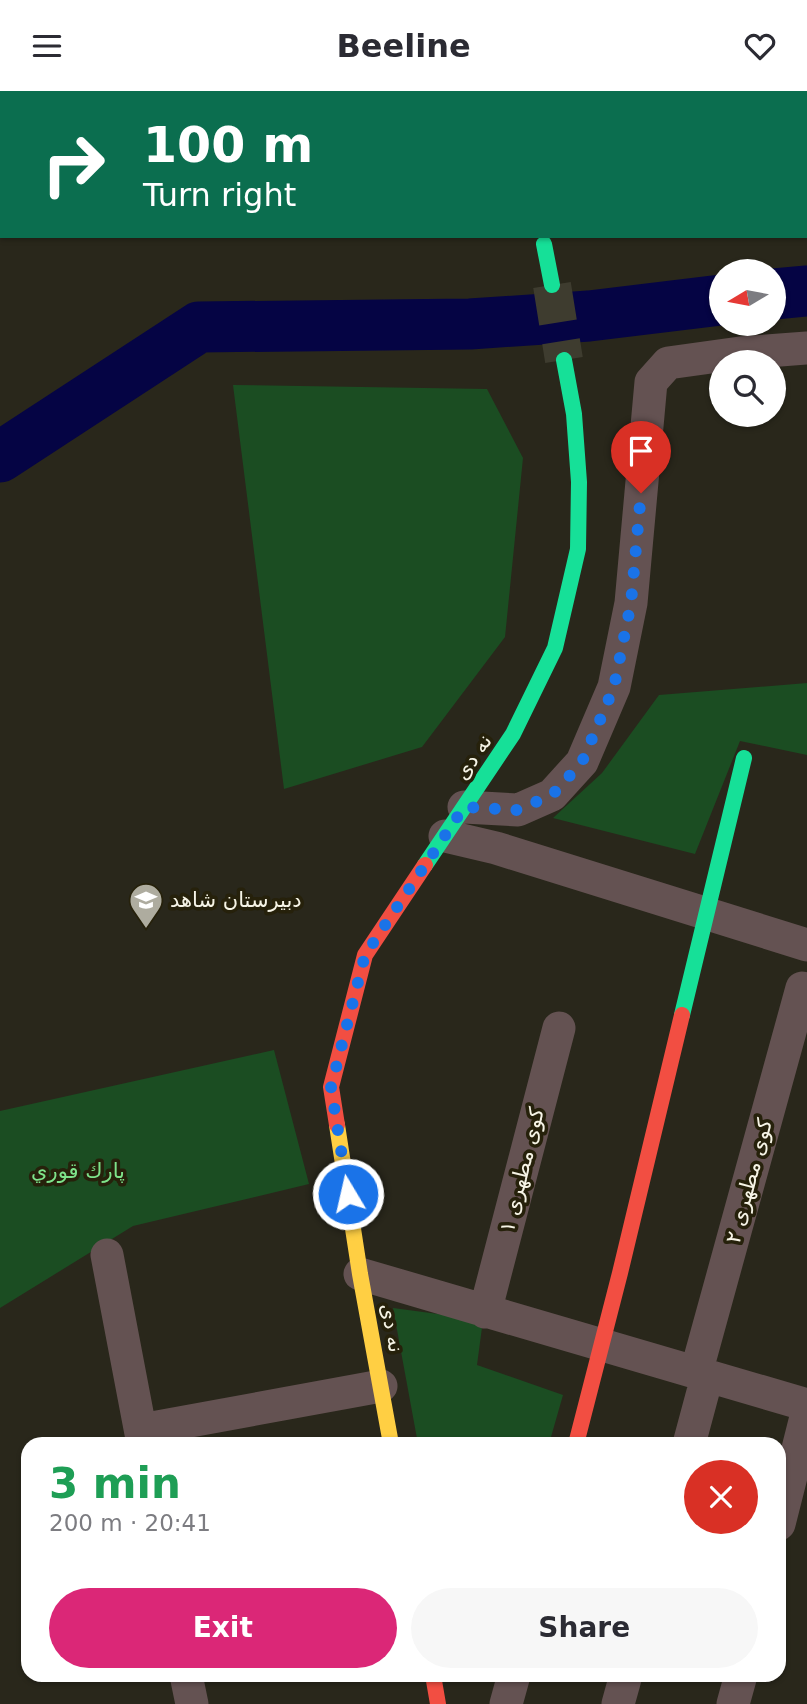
<!DOCTYPE html>
<meta charset="utf-8">
<style>
body{margin:0;font-family:"DejaVu Sans",Vazirmatn,sans-serif;background:#f7f7f7;color:#2b2b33;height:100vh;display:flex;flex-direction:column;font-size:26px;white-space:nowrap}
*{box-sizing:border-box;margin:0}
p{font-size:23px;color:#7c7c81}
.icon{flex:none;width:38px;height:38px;fill:none;stroke:currentColor;stroke-width:2;stroke-linecap:round;stroke-linejoin:round}
.map{position:relative;flex:1;overflow:hidden}
.details{position:absolute;left:21px;top:1346px;width:765px;height:245px;display:flex;flex-direction:column;background:#fff;border-radius:21px;box-shadow:0 2px 5px #0004}
.details>*{flex:none}
.guide{position:absolute;left:0px;top:0px;width:808px;height:147px;box-shadow:0 2px 5px #0004;background:#0b6e4f;color:#fff;overflow:hidden}
.needle{width:46px;rotate:260deg}
.tools{position:absolute;left:709px;top:168px;display:grid;gap:14px}
.tools a{display:grid;place-items:center;width:77px;height:77px;border-radius:50%;background:#fff;box-shadow:0 2px 5px #0004;font-size:35px}
.pin{position:absolute;display:grid;place-items:center;width:60px;height:60px;color:#fff;margin:-72px -30px;border-radius:50% 50% 50% 0;rotate:-45deg;box-shadow:0 0 7px #0007}
.pin .icon{rotate:45deg}
.me{position:absolute;width:77px;margin:-38px;rotate:351deg;stroke-linejoin:round;filter:drop-shadow(0 0 5px #0008)}
.turn{display:flex;align-items:center;gap:24px;height:147px;padding:0 28px;font-size:32px}
.turn .icon{width:91px;height:91px;stroke-width:2.5}
.turn b{display:block;font-size:49px;line-height:60px}
.round{display:grid;place-items:center;flex:none;width:74px;height:74px;border-radius:37px;background:#f7f7f7}
.head{display:flex;align-items:center;justify-content:space-between;height:119px;padding:0 28px}
h1{font-size:42px;font-weight:700;line-height:52px;color:#1e9e55}
.cta{display:flex;gap:14px;margin-top:auto;padding:14px 28px}
.cta a{flex:1;height:80px;border-radius:42px;background:#db2777;color:#fff;font-size:28px;font-weight:700;line-height:80px;text-align:center}
.cta a+a{background:#f7f7f7;color:#2b2b33}
header{display:flex;justify-content:space-between;align-items:center;height:91px;padding:0 28px;background:#fff;font-size:32px;font-weight:700}
.map>svg:first-child{display:block}
</style>
<header><svg class="icon" aria-label="menu" viewBox="0 0 24 24"><path d="M4 6h16M4 12h16M4 18h16"/></svg>Beeline<svg class="icon" aria-label="heart" viewBox="0 0 24 24"><path d="M12 20l-8-8c-3-5 5-10 8-4 3-6 11-1 8 4z"/></svg></header>
<div class="map">
<svg width="807" height="1613" viewBox="0 0 807 1613">
<rect width="100%" height="100%" fill="#29271b"/>
<!-- green -->
<path fill="#1b4d22" d="M233,294l254,4 36,69 -18,179 -83,110 -138,42z
M807,592v72l-67,-14 -45,113 -142,-36 49,-45 57,-78z
M274,959l35,134 -176,42 -133,82v-197z
M393,1217l90,12 -6,45 86,30 -14,49h-131z"/>
<g fill="none" stroke-linecap="round" stroke-linejoin="round">
<!-- river -->
<path stroke="#050444" stroke-width="51" d="M774,203l33,-3
M0,366l199,-130 271,-3 119,-8 132,-16"/>
<!-- secondary-tunnel -->
<path stroke="#3e3c2f" stroke-width="38" stroke-dasharray="38 19" stroke-linecap="butt" d="M552,194l12,75"/>
<!-- street -->
<path stroke="#645252" stroke-width="33" d="M464,716l54,3 34,-15 30,-33 32,-75 17,-84 20,-221 17,-19 72,-10 67,-5
M445,745l51,12 311,97
M107,1164l36,189
M360,1183l447,131
M485,1221l74,-284
M696,1282l106,-385
M141,1339l240,-44
M689,1353l18,-67
M779,1433l28,-111
M186,1584l6,29
M506,1613l8,-29
M618,1613l8,-29
M733,1613l8,-29"/>
<!-- fast -->
<path stroke="#16e098" stroke-width="16" d="M438,0v2
M586,0v2
M0,35h2
M544,153l8,41
M425,774l88,-131 42,-86 23,-99 1,-67 -5,-68 -10,-54
M682,924l62,-257"/>
<!-- slow -->
<path stroke="#ffcf43" stroke-width="16" d="M337,1034l23,149 31,170"/>
<!-- jam -->
<path stroke="#f24e42" stroke-width="16" d="M337,1034l-6,-38 34,-132 60,-90
M576,1353l44,-171 62,-258
M433,1584l5,29"/>
</g>
<g fill="none" stroke-linecap="round" stroke-linejoin="round">
<!-- route -->
<path stroke="#1a73e8" stroke-width="12" stroke-dasharray="0 21.6" d="M348,1103l-17,-107 34,-132 99,-148 53,3 35,-15 30,-33 32,-75 17,-84 10,-110"/>
</g>
<!-- icons -->
<defs>
<symbol id="school-pin" viewBox="-11 -11 22 30"><path d="M0 17L-7.5 6A9.5 9.5 0 1 1 7.5 6Z" fill="#aeac9f" stroke="#26210b"/><path d="M0-5L7-2L0 1L-7-2ZM-4 1L0 2.5L4 1V4Q0 6-4 4Z" fill="#fff"/></symbol>
</defs>
<g fill-rule="evenodd">
<use href="#school-pin" x="127" y="790" width="38" height="52"/>
</g>
<g text-anchor="middle" stroke-width="7" stroke-linejoin="round" paint-order="stroke">
<!-- street labels -->
<g font-size="21" fill="#f6f4e6" stroke="#26210b">
<text transform="translate(473 666) rotate(-56)" y="7">نه دی</text>
<text transform="translate(522 1079) rotate(-76)" y="7">کوی مطهری ۱</text>
<text transform="translate(749 1090) rotate(-75)" y="7">کوی مطهری ۲</text>
<text transform="translate(392 1237) rotate(80)" y="7">نه دی</text>
</g>
<!-- poi labels -->
<g font-size="21" fill="#f6f4e6" stroke="#26210b" text-anchor="start">
<text x="170" y="816">دبیرستان شاهد</text>
</g>
<!-- park labels -->
<g font-size="21" fill="#7ee38a" stroke="#26210b">
<text x="78" y="1087">پارك قوري</text>
</g>
</g>
</svg>
<div class="tools">
<a><svg class="needle" viewBox="-14 -14 28 28"><path d="M0-13l5 13h-10z" fill="#e53935"/><path d="M0 13l5-13h-10z" fill="#7c7c81"/></svg></a>
<a><svg class="icon" aria-label="search" viewBox="0 0 24 24"><circle cx="10" cy="10" r="6"/><path d="M15 15l6 6"/></svg></a>
</div>
<div class="pin" style="left:641px;top:402px;background:#d93025"><svg class="icon" aria-label="arrive" viewBox="0 0 24 24"><path d="M6 21V4h12l-3 4 3 4H6"/></svg></div>
<svg class="me" style="left:348px;top:1103px" viewBox="-20 -20 40 40"><circle r="17" fill="#1a73e8" stroke="#fff" stroke-width="3"/><path d="M0-11L8 9 0 5-8 9z" fill="#fff"/></svg>
<div class="guide">
<div class="turn"><svg class="icon" aria-label="right" viewBox="0 0 24 24"><path d="M7 20v-9h11M14 6l5 5-5 5"/></svg><div><b>100 m</b>Turn right</div></div>
</div>
<section class="details">
<div class="head"><div><h1>3 min</h1><p>200 m · 20:41</p></div><a class="round" style="background:#d93025;color:#fff"><svg class="icon" aria-label="close" viewBox="0 0 24 24"><path d="M6 6l12 12M18 6L6 18"/></svg></a></div>
<div class="cta"><a>Exit</a><a>Share</a></div>
</section>
</div>
